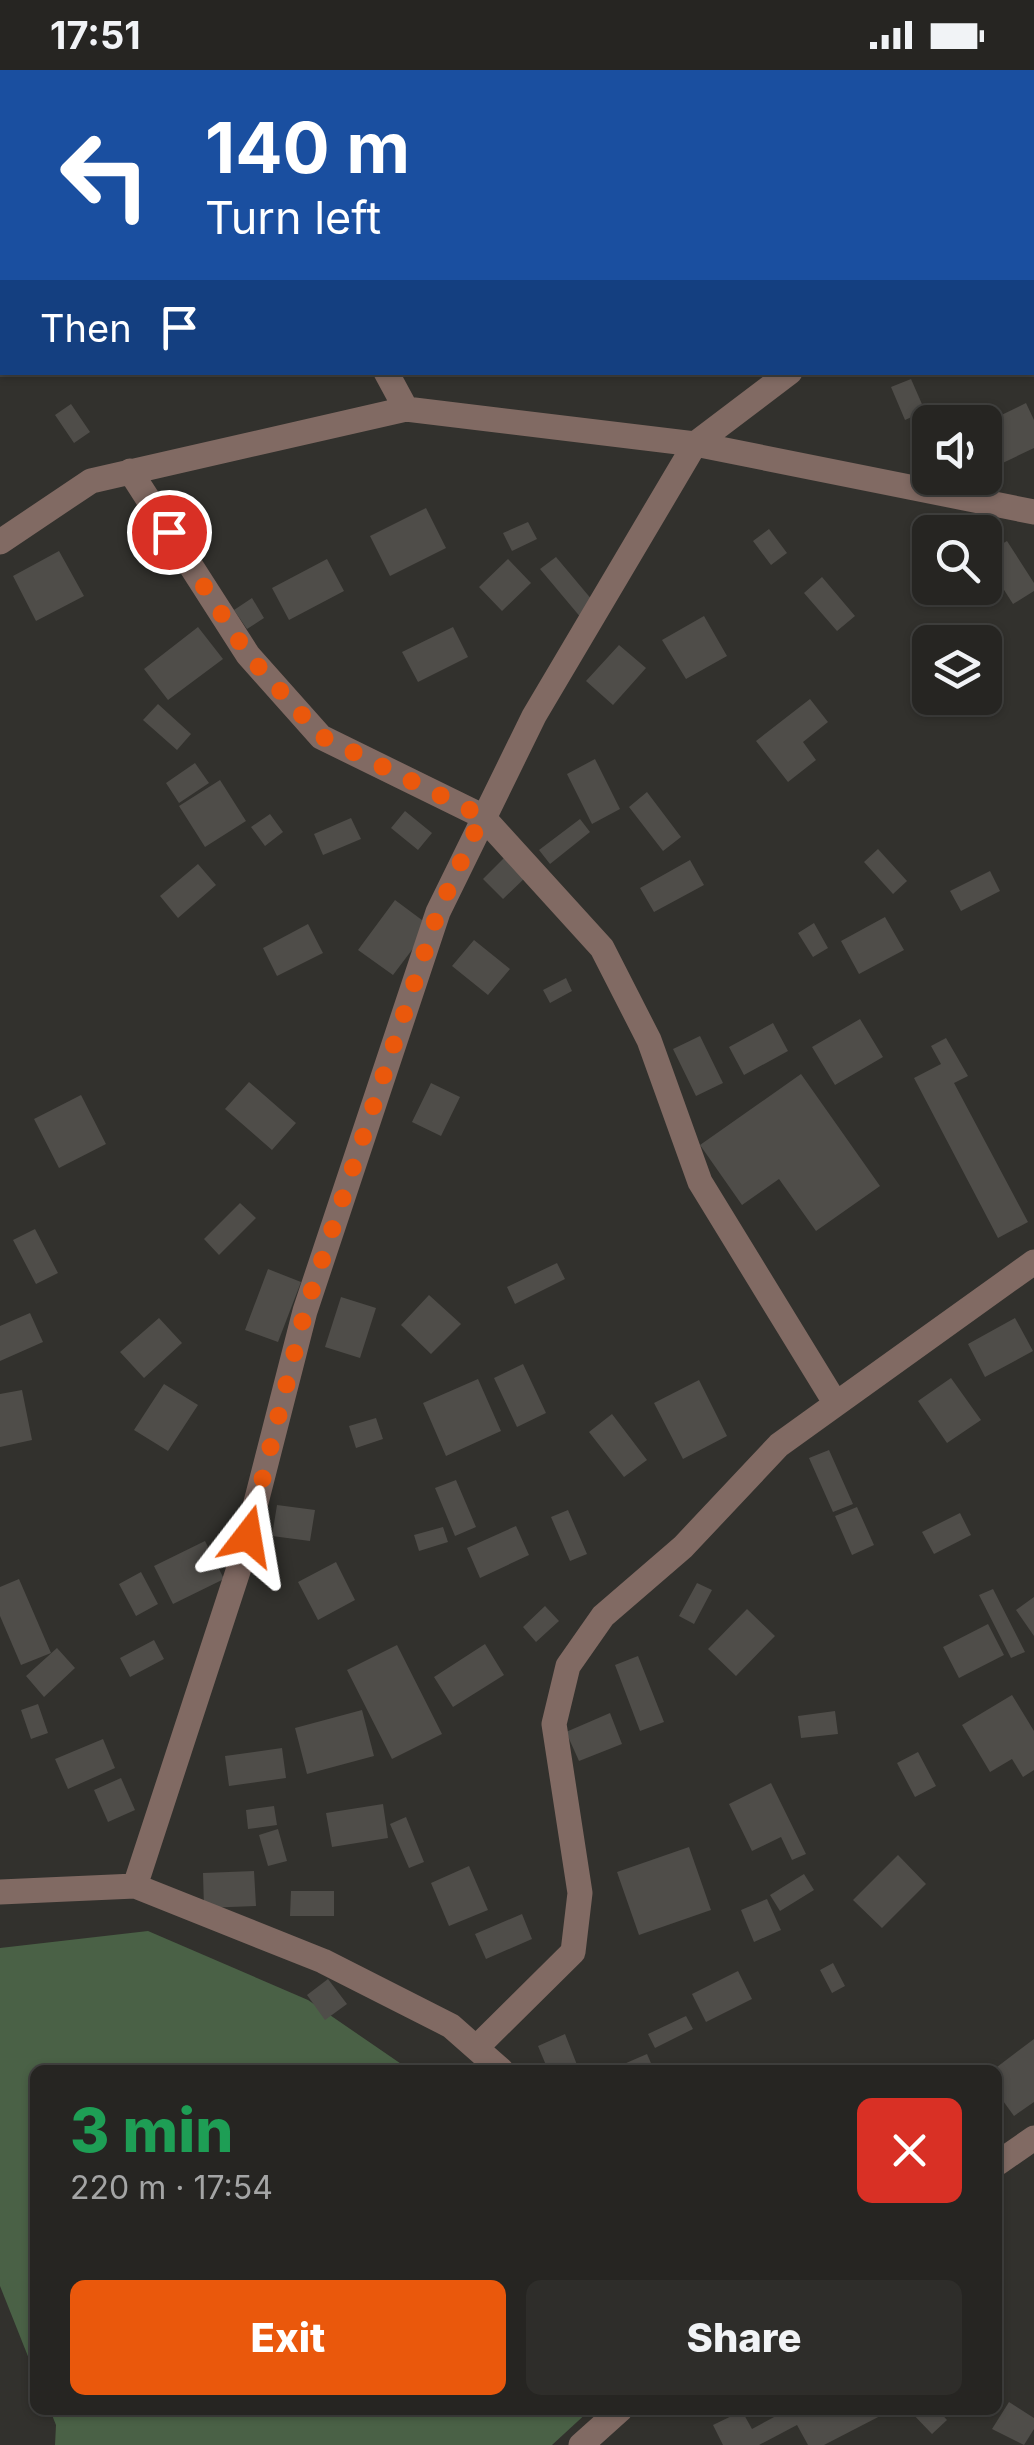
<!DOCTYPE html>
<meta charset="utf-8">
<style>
body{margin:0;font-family:Inter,sans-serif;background:#2e2d2a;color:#f1f3f6;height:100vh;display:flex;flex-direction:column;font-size:38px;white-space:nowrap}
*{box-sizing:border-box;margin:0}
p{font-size:32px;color:#a4a5a5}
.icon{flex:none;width:55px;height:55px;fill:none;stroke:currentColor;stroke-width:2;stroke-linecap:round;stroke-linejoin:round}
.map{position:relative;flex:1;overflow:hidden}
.sheet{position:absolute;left:30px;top:1995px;width:972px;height:350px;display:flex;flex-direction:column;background:#262522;border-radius:15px;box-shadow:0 2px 8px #0004,0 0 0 2px #424240}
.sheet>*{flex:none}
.top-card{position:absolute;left:0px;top:0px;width:1035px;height:305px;box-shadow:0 2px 8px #0004,0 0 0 2px #424240;background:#1a4fa0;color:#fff;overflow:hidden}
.controls{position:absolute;left:912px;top:335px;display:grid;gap:20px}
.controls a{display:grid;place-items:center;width:90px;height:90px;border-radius:15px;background:#262522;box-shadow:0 2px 8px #0004,0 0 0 2px #424240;font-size:50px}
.pin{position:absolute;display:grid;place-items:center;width:85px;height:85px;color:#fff;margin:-42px;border:5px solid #fff;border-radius:50%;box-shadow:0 2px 10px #0007}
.me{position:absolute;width:110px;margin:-55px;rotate:14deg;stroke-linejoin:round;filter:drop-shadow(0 0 8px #0008)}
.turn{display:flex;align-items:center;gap:35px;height:210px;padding:0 40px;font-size:45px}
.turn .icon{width:130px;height:130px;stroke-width:2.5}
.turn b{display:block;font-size:70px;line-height:85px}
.then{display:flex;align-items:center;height:95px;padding:0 40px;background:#0003;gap:20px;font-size:38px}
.round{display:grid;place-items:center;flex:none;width:105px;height:105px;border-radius:15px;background:#2e2d2a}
.head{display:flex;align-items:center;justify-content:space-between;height:170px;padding:0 40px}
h1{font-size:60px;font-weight:800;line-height:75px;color:#1e9e55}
.action{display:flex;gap:20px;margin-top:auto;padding:20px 40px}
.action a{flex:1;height:115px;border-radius:15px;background:#ea580c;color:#fff;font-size:40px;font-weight:800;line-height:115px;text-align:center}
.action a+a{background:#2e2d2a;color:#f1f3f6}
.status{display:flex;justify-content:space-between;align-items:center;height:70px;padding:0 50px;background:#262522;direction:ltr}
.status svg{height:28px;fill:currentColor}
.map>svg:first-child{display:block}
</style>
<div class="status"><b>17:51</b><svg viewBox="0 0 49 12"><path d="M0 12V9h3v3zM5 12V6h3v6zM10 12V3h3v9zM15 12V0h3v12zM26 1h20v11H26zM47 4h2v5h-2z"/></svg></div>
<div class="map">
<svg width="1034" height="2375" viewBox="0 0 1034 2375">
<rect width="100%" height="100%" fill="#32312d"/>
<!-- green -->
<path fill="#4a6146" d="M148,1861l160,69 102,70h-375v304l-35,-88v-338z
M50,2340h540l-38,35h-497l1,-20z"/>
<!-- building -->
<path fill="#4f4d49" d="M911,309l14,32 -20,9 -14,-33z
M1026,333l8,17v28l-44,21 -5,-10v-36z
M71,334l19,28 -16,11 -19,-28z
M426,438l20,40 -56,28 -20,-40z
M528,452l9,17 -25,12 -9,-18z
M769,459l18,24 -16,12 -18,-24z
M1007,471l27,42v8l-21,13 -28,-44v-6z
M59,481l25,45 -48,25 -23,-45z
M556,487l42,50 -16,12 -42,-50z
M327,489l17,32 -55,29 -17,-32z
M508,489l23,24 -29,28 -23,-24z
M822,507l33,39 -18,15 -33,-38z
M252,528l12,20 -17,11 -13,-19z
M704,546l23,40 -41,23 -24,-39z
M198,557l25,32 -55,41 -24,-31z
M453,557l15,30 -50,25 -16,-30z
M619,575l27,23 -33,37 -27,-24z
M810,629l18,23 -25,20 13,18 -28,22 -32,-41z
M158,634l33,30 -14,16 -34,-30z
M595,689l25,50 -28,15 -25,-50z
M195,693l14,20 -30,20 -13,-20z
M220,710l26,41 -41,26 -26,-41z
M647,722l34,45 -18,14 -34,-44z
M405,741l27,22 -14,17 -27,-22z
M270,744l13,18 -18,14 -14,-19z
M351,748l10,21 -38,16 -9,-21z
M580,749l10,13 -40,32 -11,-14z
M878,779l29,32 -14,13 -29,-32z
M507,785l21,20 -25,24 -20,-20z
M690,790l14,25 -50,27 -14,-24z
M198,794l18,21 -38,33 -18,-22z
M990,801l10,20 -39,20 -11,-20z
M395,830l35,26 -37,49 -35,-25z
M885,847l19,33 -45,24 -18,-33z
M814,853l14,25 -15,9 -15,-24z
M308,854l15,29 -46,23 -14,-28z
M474,870l36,29 -22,26 -36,-29z
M566,908l6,13 -22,12 -7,-13z
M860,949l23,38 -48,28 -23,-38z
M773,953l15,28 -44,24 -15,-28z
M700,966l23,47 -27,13 -23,-47z
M946,968l22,38 -14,7 74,139 -30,16 -84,-160 27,-14 -10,-18z
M801,1004l79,112 -64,45 -37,-52 -37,26 -42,-60z
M249,1012l47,41 -24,27 -47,-41z
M431,1013l29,14 -19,39 -29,-14z
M81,1025l25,49 -47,24 -25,-49z
M240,1133l16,15 -37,37 -15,-16z
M35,1159l23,44 -22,11 -23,-44z
M557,1193l8,16 -50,25 -8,-17z
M268,1199l33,13 -23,60 -33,-12z
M429,1225l32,29 -30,30 -30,-29z
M341,1227l35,11 -16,50 -35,-11z
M30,1243l13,29 -43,19v-35z
M159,1248l23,25 -38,35 -24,-26z
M1015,1248l18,33 -48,26 -17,-33z
M523,1294l23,49 -29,14 -23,-49z
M951,1308l30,42 -34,23 -29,-42z
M478,1309l23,52 -55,25 -23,-53z
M699,1310l28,56 -44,23 -29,-56z
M164,1314l34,21 -30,46 -34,-21z
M22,1320l10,50 -32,7v-53z
M612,1344l35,46 -23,17 -35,-45z
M376,1348l7,21 -27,9 -7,-22z
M829,1380l24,54 -20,8 -24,-54z
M456,1410l20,47 -21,9 -20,-48z
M277,1435l38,5 -5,31 -38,-5z
M857,1437l17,38 -22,10 -17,-39z
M568,1440l19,44 -17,7 -19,-44z
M960,1443l11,22 -37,19 -12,-22z
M516,1456l13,29 -49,23 -13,-30z
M443,1457l5,15 -29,9 -5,-16z
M205,1471l19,38 -51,25 -19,-38z
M336,1492l19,38 -37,20 -20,-38z
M141,1502l17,32 -22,12 -17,-32z
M19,1509l32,74 -30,12 -21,-49v-29z
M697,1513l15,7 -18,34 -15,-8z
M993,1519l32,63 -14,6 -32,-63z
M1034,1527v39l-18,-26z
M545,1536l14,15 -23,21 -13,-15z
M747,1539l28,27 -39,40 -28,-27z
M988,1554l16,31 -45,23 -16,-31z
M154,1570l10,19 -34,18 -10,-19z
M485,1574l19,31 -51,32 -19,-30z
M397,1575l45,89 -50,25 -45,-89z
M57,1578l18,20 -31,29 -18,-21z
M638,1586l26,66 -24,9 -25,-66z
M1012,1625l22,36v39l-11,7 -11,-18 -22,13 -28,-47z
M38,1634l10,29 -17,6 -10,-29z
M362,1640l12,46 -67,18 -12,-46z
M835,1641l3,23 -37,4 -3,-22z
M610,1643l12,31 -43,17 -13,-29z
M103,1669l12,29 -47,21 -13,-30z
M282,1678l4,30 -57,8 -4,-30z
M918,1682l18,34 -21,11 -18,-34z
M121,1708l14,32 -27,12 -14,-32z
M771,1713l35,71 -14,6 -11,-23 -29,14 -23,-47z
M383,1734l5,34 -56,9 -6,-34z
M274,1736l3,19 -29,4 -2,-19z
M406,1747l18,45 -15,6 -19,-44z
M278,1759l9,32 -19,5 -9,-31z
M689,1777l22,63 -72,25 -22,-63z
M898,1785l28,29 -44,44 -29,-28z
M469,1796l19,44 -39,16 -18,-43z
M254,1801l2,35 -52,2 -1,-35z
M804,1804l10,16 -34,21 -10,-16z
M291,1821h43v25h-44z
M767,1829l14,31 -27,12 -13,-32z
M522,1844l10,25 -46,20 -11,-25z
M833,1893l12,23 -13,7 -12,-23z
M738,1901l14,28 -46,23 -14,-28z
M328,1909l19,25 -22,16 -18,-25z
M686,1946l7,13 -38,19 -7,-14z
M565,1964l14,36h-31l-10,-24z
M1034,1969v63l-20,14 -16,-22v-24h-5z
M647,1984l7,16h-44z
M1009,2332l25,16v11l-10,16 -32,-16z
M787,2340h98l1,3 -62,32h-16l-11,-20 -38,20h-36l-10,-20 29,-14 10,18z
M909,2340h29l9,10 -15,14z"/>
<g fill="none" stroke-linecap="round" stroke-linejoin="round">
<!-- street -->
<path stroke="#816a63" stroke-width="25" d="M248,0l1,2
M868,0l2,2
M1032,169h2
M1032,286l2,3
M386,302l20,37 289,35 339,68
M130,401l118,184 73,82 161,79 120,132 47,92 51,142 136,222 -57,41 -96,102 -80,69 -35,50 -14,58 26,169 -7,59 -97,96
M0,472l91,-61 315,-72
M836,1334l198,-142
M135,1816l105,-321 65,-254 133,-399 96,-196 161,-272 95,-72
M0,1822l135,-6 188,75 128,65 50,44
M998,2093l36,-25
M581,2375l39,-35"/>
</g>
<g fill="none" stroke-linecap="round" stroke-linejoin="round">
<!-- route -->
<path stroke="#ea580c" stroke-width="18" stroke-dasharray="0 32.4" d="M169,462l79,123 73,81 161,80 -44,96 -133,399 -57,225"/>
</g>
</svg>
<div class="controls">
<a><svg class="icon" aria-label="sound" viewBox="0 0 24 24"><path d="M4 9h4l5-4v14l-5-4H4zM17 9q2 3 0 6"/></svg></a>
<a><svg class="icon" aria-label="search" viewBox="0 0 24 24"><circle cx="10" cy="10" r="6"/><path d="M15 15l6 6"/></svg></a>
<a><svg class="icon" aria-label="layers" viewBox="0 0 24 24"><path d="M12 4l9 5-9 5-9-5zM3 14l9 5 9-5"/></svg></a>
</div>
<div class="pin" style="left:169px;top:462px;background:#d93025"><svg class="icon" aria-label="arrive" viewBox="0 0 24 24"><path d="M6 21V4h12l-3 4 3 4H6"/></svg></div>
<svg class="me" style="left:248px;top:1466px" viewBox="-20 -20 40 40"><path d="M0-17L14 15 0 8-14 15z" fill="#ea580c" stroke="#fff" stroke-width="4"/></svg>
<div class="top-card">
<div class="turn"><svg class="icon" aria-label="left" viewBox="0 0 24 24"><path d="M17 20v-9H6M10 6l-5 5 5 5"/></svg><div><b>140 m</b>Turn left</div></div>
<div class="then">Then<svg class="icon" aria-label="arrive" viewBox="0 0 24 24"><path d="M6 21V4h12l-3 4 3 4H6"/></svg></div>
</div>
<section class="sheet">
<div class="head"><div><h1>3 min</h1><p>220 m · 17:54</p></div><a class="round" style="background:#d93025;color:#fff"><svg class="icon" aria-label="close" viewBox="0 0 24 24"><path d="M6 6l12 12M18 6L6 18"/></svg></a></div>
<div class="action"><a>Exit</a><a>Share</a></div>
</section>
</div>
